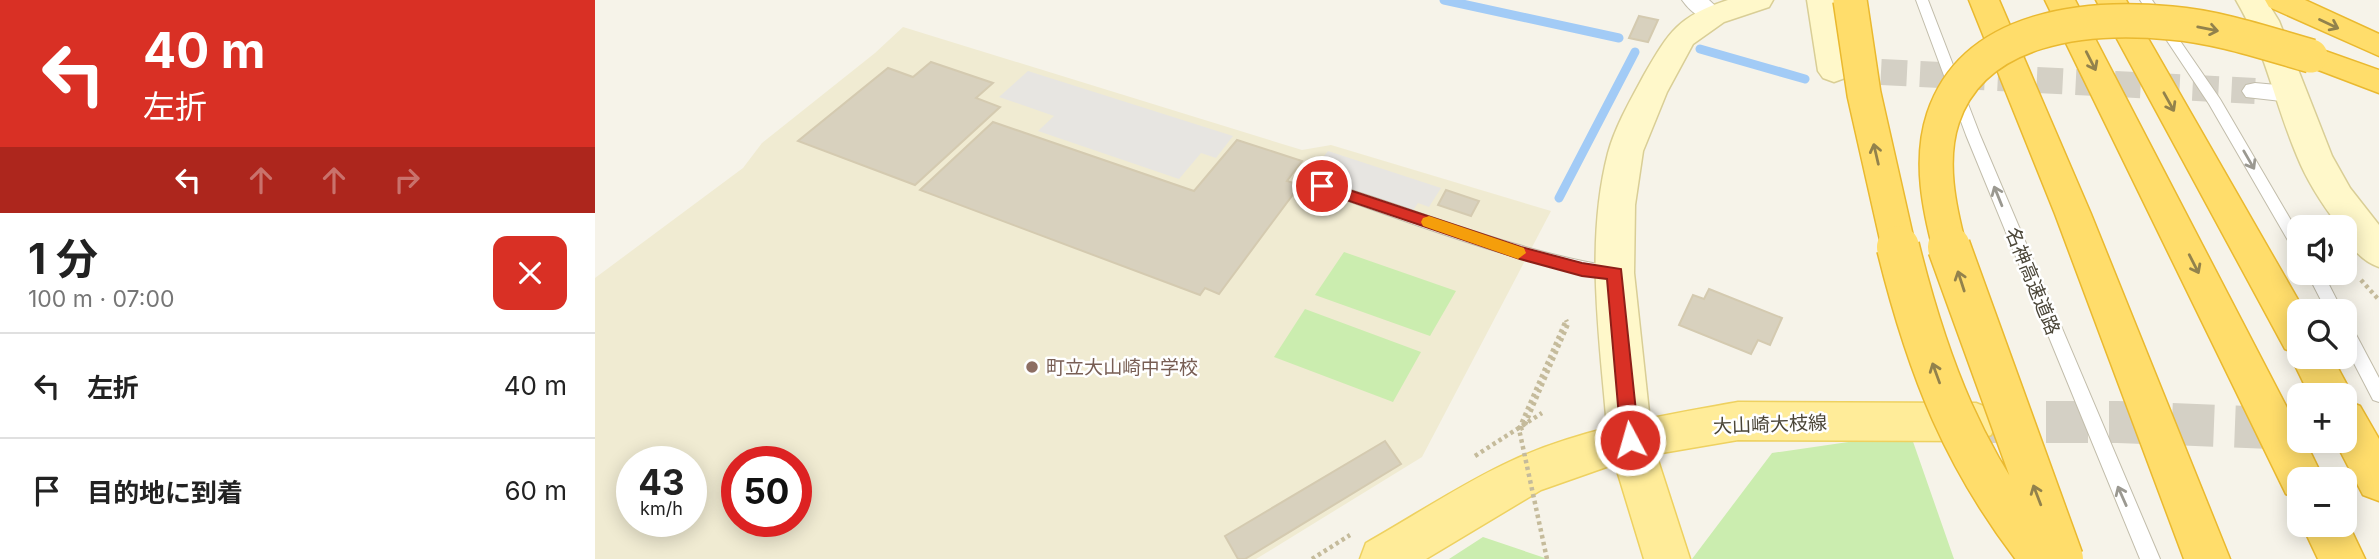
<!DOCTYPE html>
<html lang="ja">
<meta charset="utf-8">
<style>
body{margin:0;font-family:Inter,"Noto Sans JP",sans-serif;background:#f6f6f6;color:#222;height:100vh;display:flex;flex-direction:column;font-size:26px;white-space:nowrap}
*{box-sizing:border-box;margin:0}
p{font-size:23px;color:#767676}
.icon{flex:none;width:38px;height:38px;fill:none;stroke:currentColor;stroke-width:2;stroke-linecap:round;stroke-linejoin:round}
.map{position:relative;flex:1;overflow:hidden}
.panel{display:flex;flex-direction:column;background:#fff;width:595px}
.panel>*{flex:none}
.top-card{background:#d93025;color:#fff;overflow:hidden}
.controls{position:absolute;left:1692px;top:215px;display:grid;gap:14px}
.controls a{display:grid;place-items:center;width:70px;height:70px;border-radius:14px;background:#fff;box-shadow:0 4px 18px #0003;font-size:35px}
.speed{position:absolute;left:21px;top:446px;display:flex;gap:14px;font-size:35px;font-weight:700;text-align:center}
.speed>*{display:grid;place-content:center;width:91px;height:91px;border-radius:50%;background:#fff;box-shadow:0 4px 18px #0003;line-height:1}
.speed small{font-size:18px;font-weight:400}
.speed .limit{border:10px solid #d22;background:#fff;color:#111}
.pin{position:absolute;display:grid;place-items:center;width:60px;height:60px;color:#fff;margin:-30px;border:4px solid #fff;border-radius:50%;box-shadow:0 2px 7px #0007}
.me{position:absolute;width:77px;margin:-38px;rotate:354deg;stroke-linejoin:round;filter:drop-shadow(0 0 5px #0008)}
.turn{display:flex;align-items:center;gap:24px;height:147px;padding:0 28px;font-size:32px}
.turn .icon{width:91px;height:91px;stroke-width:2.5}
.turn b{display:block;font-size:49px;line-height:60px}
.lanes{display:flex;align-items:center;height:66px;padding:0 28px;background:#0003;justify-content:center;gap:35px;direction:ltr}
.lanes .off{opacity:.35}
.round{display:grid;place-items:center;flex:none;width:74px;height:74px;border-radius:14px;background:#f6f6f6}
.overview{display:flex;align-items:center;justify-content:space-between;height:119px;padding:0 28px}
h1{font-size:42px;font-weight:700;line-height:52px}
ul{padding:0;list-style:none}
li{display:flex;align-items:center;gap:21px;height:105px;padding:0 28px;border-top:2px solid #e0e0e0}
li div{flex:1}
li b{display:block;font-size:26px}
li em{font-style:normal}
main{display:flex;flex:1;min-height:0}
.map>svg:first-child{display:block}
</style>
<main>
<section class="panel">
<div class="top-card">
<div class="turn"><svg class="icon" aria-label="left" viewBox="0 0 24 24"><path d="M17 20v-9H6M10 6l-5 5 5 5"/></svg><div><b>40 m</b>左折</div></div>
<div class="lanes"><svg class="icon" aria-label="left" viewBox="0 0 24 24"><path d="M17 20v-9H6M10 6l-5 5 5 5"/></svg><svg class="icon off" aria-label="ahead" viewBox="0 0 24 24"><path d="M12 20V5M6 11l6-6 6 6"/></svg><svg class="icon off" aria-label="ahead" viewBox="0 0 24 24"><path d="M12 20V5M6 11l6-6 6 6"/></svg><svg class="icon off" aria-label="right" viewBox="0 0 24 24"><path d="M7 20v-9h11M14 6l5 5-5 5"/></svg></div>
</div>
<div class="overview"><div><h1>1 分</h1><p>100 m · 07:00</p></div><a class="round" style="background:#d93025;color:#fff"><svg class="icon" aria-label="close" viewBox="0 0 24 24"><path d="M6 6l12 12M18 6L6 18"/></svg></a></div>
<ul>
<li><svg class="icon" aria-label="left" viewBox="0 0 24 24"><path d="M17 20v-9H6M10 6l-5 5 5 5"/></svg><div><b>左折</b></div><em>40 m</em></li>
<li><svg class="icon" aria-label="arrive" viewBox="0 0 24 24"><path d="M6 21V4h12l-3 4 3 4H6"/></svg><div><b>目的地に到着</b></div><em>60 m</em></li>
</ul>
</section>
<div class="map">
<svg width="1784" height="559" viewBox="0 0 1784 559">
<rect width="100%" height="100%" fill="#f6f3e9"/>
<!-- education -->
<path fill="#f0ebd2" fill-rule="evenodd" d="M308,27l399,123 29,-5 220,66 -129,246 -166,102h-661v-281l148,-110 19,-25 113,-90zM37,462h59v60h-59zM142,462h59v60h-59z"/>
<!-- green -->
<path fill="#cbedaf" d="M749,252l112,39 -26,45 -115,-41z
M710,309l116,43 -28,50 -119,-45z
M1315,433l44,126h-262l80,-106z
M888,537l65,22h-99z"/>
<!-- parking -->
<path fill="#e7e5e1" d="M433,71l205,65 -17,22 -15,-5 -22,26 -141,-48 16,-15 -55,-19z
M733,151l113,37 -12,19 -11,-4 -11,17 -114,-39 14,-18 9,3z"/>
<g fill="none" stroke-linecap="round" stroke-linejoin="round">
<!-- stream -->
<path stroke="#a2cbf6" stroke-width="9" d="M849,0l175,38
M1105,49l105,30
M964,198l76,-146"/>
</g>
<!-- building -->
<path fill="#d8d1be" stroke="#d4cab0" stroke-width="2" d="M1044,16l19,4 -10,22 -19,-4z
M336,62l62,21 -17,15 24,9 -85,78 -117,-44 90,-73 25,9z
M398,122l201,69 43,-51 65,21 -15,20 13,4 -81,109 -14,-6 -5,7 -280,-105z
M851,190l33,11 -8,15 -33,-11z
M1114,289l73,29 -12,27 -12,-5 -7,14 -72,-29 14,-30 11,4z
M790,441l16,23 -156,95h-7l-13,-23z"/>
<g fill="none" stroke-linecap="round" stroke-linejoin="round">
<!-- street-tunnel -->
<path stroke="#d4d0c5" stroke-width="26" stroke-dasharray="26 13" stroke-linecap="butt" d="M1286,72l374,19"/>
<!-- primary-tunnel -->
<path stroke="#d4d0c5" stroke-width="42" stroke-dasharray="42 21" stroke-linecap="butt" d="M1388,422h135l181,7"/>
<defs>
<path id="lane" d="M1321,0h12l52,135 180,424h-20l-174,-424z
M1545,0h12l68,99 79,135v19l-5,-2 -85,-147z
M727,181c98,29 191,70 293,86l6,2 2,4 -2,4 -6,2c-103,-16 -200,-55 -298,-89l-2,-4 2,-4z
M1712,273h16l20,39h-16z
M1750,323l6,2 28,53v24l-6,-2 -28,-54z"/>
<path id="street" d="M1087,0h27l16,15 -4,5c-15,4 -30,-7 -39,-20z
M1660,83l44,4 4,6 -4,6 -9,3 -44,-5 -4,-6 4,-6z"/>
<path id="secondary" d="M1133,0h45l-4,7 -45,15 -31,22 -26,48 -24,59 -8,54 -1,68 18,167 -7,14 -15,5 -15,-5 -7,-14c-7,-94 -24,-194 0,-287 7,-26 23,-54 36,-78 25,-43 34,-59 84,-75z
M1212,0h30l13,71 -5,7 -11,4 -11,-4 -5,-7z
M1641,0h30l13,21 53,135 18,32 29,37v42c-15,-5 -34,-22 -34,-39l-7,-3c-16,-21 -31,-44 -41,-69 -22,-52 -32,-107 -61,-156z"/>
<path id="primary" d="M1143,402l238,1 15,6 6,13 -6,13 -15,6 -238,-1 -82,14 34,105h-46l-29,-95 -74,26 -115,69h-66l6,-16c48,-27 95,-59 145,-82 72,-33 150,-45 227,-59z"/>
<path id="highway" d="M1374,0h30l92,214 139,345h-46l-129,-345z
M1450,0h30l224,431v10h6l19,39h-25v19l-13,-5z
M1501,0h30l179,312h-6v45h33l21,39 -3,6 10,4 19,33v62l-16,-6 -28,-54h10v-45h-35l-19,-39 2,-5 -8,-3z
M1670,0h40l74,34v22l-110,-49z
M1716,46l68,24v23l-79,-30 -5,-7 5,-7z
M1750,517l20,42h-47l-16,-34h43z"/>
</defs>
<!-- lane casing -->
<use href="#lane" stroke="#c2bdab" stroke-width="2"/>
<!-- street casing -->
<use href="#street" stroke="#c2bdab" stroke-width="2"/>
<!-- secondary casing -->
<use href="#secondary" stroke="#d9ce96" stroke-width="3"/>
<!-- primary casing -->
<use href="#primary" stroke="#eed160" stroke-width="3"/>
<!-- highway casing -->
<use href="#highway" stroke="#eab92f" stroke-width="3"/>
<!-- path -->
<path stroke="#c5bb9b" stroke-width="4.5" stroke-dasharray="3.5 3.5" stroke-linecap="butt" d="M1766,280l18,20
M880,456l67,-43
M717,559l38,-24"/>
<!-- lane -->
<use href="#lane" fill="#fff" fill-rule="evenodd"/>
<!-- street -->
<use href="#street" fill="#fff" fill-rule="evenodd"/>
<!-- secondary -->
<use href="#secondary" fill="#fff8ca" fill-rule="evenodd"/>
<!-- primary -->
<use href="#primary" fill="#ffec99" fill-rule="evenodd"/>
<!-- highway -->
<use href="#highway" fill="#ffdd6b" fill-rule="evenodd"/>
<defs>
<path id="highway-bridge-far1" d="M1255,0l14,94 35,155
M1355,249c-11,-41 -21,-89 -7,-131 31,-93 146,-103 228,-95 48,4 94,20 140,33"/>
<path id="highway-bridge" d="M1303,247c30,121 66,214 144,312
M1354,247l113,312"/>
</defs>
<!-- highway-bridge-far1 casing -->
<use href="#highway-bridge-far1" stroke="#eab92f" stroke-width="36" stroke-linecap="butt"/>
<!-- highway-bridge casing -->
<use href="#highway-bridge" stroke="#eab92f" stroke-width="45" stroke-linecap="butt"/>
<!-- path-bridge -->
<path stroke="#c5bb9b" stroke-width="4.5" stroke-dasharray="3.5 3.5" stroke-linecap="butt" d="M925,429l4,-2 44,-103 -2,-4
M952,559l-28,-130 47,-109"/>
<!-- highway-bridge-far1 -->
<use href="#highway-bridge-far1" stroke="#ffdd6b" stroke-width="33"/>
<!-- highway-bridge -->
<use href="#highway-bridge" stroke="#ffdd6b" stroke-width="42"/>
</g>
<!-- one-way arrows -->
<defs><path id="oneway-shaft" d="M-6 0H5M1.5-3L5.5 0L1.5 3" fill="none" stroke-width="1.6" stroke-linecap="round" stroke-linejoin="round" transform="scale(1.75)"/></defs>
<g stroke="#92824c">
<use href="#oneway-shaft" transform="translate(1734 24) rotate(25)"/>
<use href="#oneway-shaft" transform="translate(1613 29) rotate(11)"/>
<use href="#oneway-shaft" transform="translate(1496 61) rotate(63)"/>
<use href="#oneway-shaft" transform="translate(1574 102) rotate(61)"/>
<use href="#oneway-shaft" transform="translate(1281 154) rotate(-103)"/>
<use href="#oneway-shaft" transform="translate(1599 264) rotate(63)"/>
<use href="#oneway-shaft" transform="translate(1366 281) rotate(-108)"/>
<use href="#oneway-shaft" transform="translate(1341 373) rotate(-110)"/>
<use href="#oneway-shaft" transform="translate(1442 495) rotate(-111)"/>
</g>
<g stroke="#9b9991">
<use href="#oneway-shaft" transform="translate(1654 160) rotate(60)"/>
<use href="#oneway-shaft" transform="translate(1403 196) rotate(-112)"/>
<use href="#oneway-shaft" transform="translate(1527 496) rotate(-114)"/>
</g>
<!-- route -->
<path fill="#d93025" stroke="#8d1f18" stroke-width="2" d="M727,181l199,66 61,16 39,6 18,171 -3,5 -6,3 -6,-3 -3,-5 -14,-161 -25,-3 -62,-17 -203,-69 -2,-4 2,-4z"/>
<!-- slow -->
<path fill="#f59e0b" d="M834,216l95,32 2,5 -8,6 -95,-33 -2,-4 2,-4z"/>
<!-- markers -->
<circle fill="#8d6e63" stroke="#fff" stroke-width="2.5" cx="437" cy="367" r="7"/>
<g text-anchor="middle" stroke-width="5" stroke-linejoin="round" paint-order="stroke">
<!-- street labels -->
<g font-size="19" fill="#4a4537" stroke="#fff">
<text transform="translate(1438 281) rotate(68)" y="7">名神高速道路</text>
<text transform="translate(1175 424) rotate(-2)" y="7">大山崎大枝線</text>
</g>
<!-- education labels -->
<g font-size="19" fill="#785e54" stroke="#fff" text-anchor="start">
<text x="451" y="374">町立大山崎中学校</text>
</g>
</g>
</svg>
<div class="controls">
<a><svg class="icon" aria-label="sound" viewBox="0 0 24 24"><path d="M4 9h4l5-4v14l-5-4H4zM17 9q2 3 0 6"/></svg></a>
<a><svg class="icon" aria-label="search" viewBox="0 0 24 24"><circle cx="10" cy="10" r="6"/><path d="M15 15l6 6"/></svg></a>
<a>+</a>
<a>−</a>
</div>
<div class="speed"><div>43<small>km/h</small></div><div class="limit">50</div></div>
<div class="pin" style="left:727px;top:186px;background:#d93025"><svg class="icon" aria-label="arrive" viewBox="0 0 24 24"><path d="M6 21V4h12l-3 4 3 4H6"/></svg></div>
<svg class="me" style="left:1035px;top:440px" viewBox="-20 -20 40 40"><circle r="17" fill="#d93025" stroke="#fff" stroke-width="3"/><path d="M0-11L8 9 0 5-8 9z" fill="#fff"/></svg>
</div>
</main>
